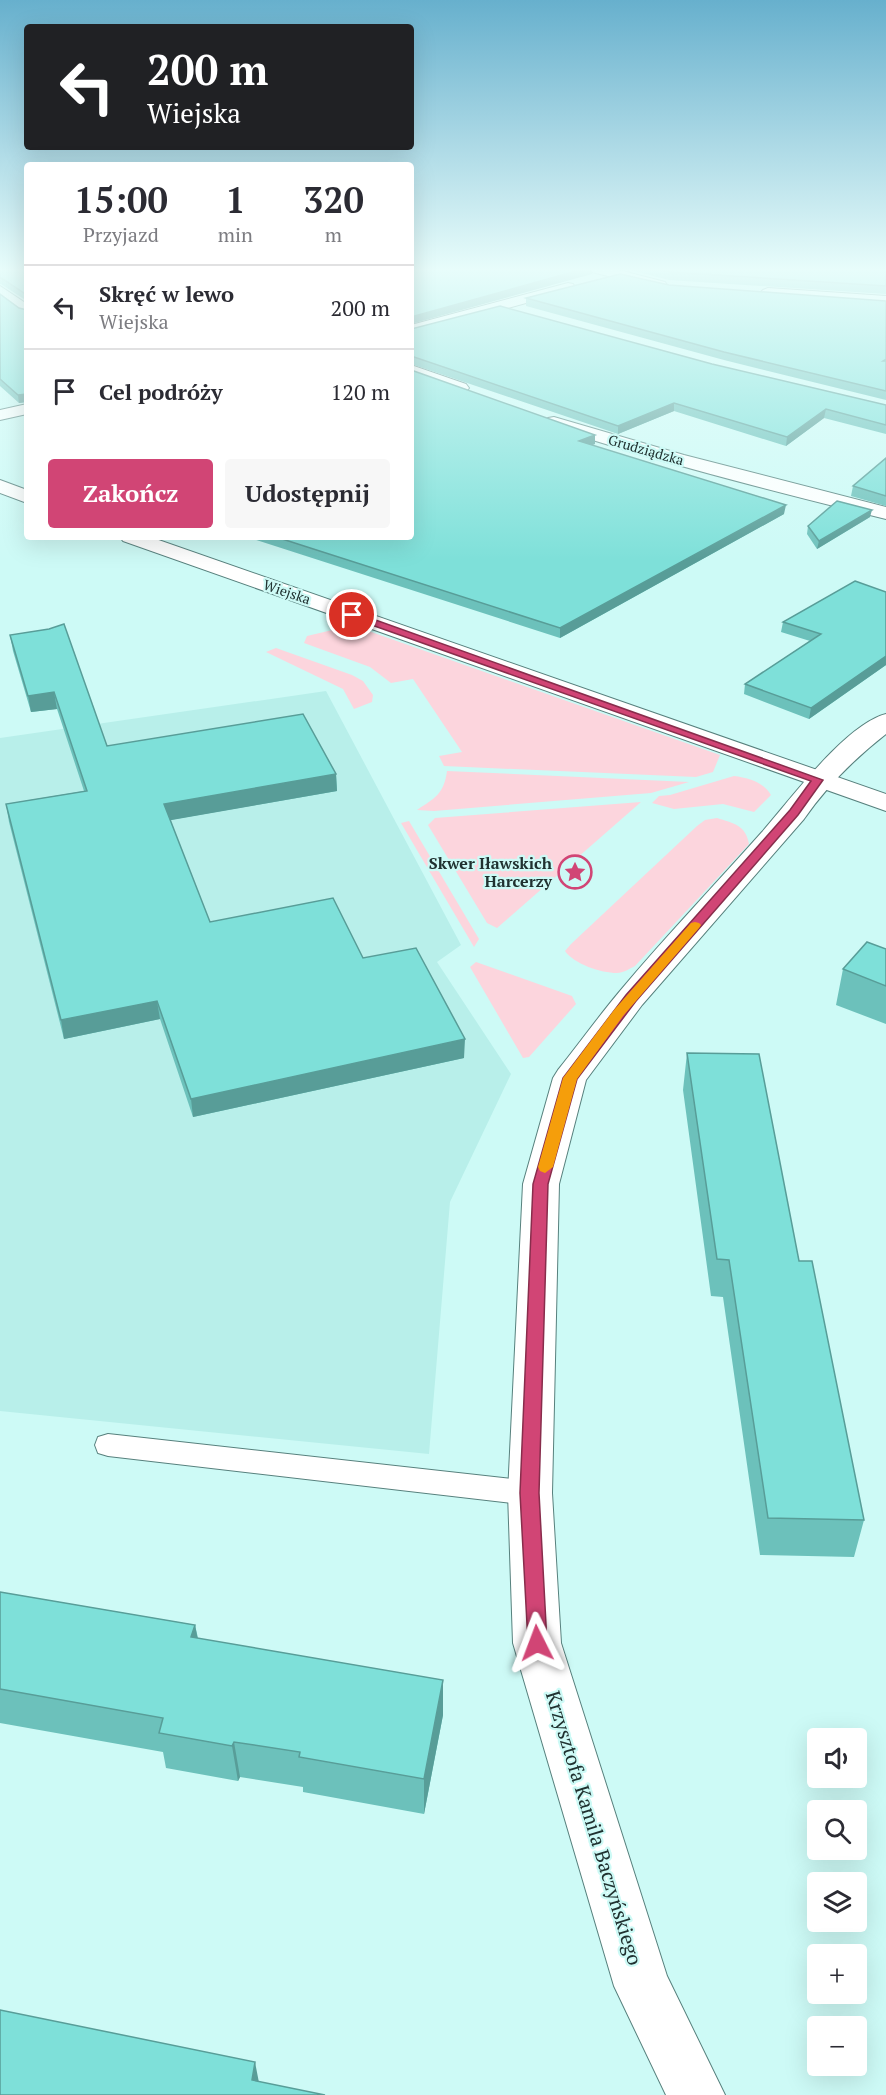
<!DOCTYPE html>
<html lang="pl">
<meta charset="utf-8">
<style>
body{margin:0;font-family:"PT Serif",serif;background:#f7f7f7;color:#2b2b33;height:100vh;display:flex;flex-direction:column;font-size:22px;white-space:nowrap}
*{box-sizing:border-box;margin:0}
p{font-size:20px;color:#7c7c81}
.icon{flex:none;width:33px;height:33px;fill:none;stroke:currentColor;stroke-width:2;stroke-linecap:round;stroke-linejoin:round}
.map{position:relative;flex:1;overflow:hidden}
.panel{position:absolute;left:24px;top:162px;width:390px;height:378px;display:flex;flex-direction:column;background:#fff;border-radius:6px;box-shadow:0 6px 24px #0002}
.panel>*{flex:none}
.top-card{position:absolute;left:24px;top:24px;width:390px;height:126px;border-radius:6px;box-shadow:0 6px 24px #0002;background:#202124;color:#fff;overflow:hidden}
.buttons{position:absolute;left:807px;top:1728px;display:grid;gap:12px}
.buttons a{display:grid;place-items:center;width:60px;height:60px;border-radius:6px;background:#fff;box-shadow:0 6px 24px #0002;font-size:30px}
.pin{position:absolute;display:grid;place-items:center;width:51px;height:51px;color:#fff;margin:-26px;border:3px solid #fff;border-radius:50%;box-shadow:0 2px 6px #0007}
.me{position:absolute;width:66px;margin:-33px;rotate:357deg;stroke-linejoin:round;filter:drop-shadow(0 0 4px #0008)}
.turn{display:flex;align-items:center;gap:21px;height:126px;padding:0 24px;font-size:27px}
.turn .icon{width:78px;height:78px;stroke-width:2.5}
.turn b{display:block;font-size:42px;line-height:51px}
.eta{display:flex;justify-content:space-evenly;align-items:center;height:102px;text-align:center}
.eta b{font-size:36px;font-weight:600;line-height:42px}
.action{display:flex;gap:12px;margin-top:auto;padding:12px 24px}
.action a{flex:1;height:69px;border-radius:6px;background:#d14575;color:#fff;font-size:24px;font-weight:600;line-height:69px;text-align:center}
.action a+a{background:#f7f7f7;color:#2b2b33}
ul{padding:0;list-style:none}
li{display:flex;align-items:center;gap:18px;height:84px;padding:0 24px;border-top:2px solid #e1e1e2}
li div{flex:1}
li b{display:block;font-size:22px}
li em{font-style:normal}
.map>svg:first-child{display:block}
</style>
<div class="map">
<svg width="886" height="2095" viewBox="0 0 886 2095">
<rect width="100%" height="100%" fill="#cdfaf6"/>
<!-- built -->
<path fill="#b8efea" d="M326,691l135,254 -24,17 74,112 -61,128 -21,252 -429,-43v-673z"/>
<!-- green -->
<path fill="#fcd5dd" d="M345,627l15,1 360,127 -7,17 -17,5 -252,-11 -5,-10 23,-4 -49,-73 -22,4 -21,-16 -66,-24 3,-7z
M276,648l76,27 11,6 10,14 -1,7 -18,7 -11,-20 -77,-37z
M447,771l242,11 -38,11 -217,18 -17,-1c18,-12 27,-16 30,-39z
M734,776c15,2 29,6 37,19l-17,17 -31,-8 -49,5 -22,-6 7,-7 11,-1z
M641,802l-144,126 -10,-5 -59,-98 7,-7z
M717,818c16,5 29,7 32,26l-114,122c-6,3 -12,7 -18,7 -16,0 -43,-9 -52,-22l6,-7 126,-118 8,-6z
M409,821l70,118 -5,8 -73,-124z
M476,962l96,34 4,8 -47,53 -6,1 -53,-91z"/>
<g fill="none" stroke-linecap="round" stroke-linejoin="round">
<defs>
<path id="service" d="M108,1434l422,47 10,4 4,8 -4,8 -10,4 -422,-49 -10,-3 -3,-8 3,-8z"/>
<path id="minor" d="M586,268h25l54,14 2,3 -7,4 -72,-18z
M568,283l5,1 2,3 -2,3 -162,45v-10z
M0,286l27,18v12l-5,-2 -22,-16z
M768,288l118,8v10l-123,-10 -3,-3 3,-3z
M411,365l55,19 3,4 -3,4 -6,1 -49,-17z
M27,404v10l-27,6v-10z
M554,417l130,38 202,52v12c-114,-28 -227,-57 -338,-93l-3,-4 3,-4z
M886,714v20c-32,25 -59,52 -82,85l-162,186 -56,75 -27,104 -7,309 9,150 106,333 58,119h-59l-52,-109 -101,-343 -5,-150 15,-309 30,-106 5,-8c21,-26 40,-53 62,-79 45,-54 95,-106 142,-159 28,-32 84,-108 124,-118z"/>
<path id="tertiary" d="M0,480l27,10v13l-27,-10z
M120,537h30l736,257v17l-763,-270z"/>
</defs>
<!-- service casing -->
<use href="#service" stroke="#57807d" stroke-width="2"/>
<!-- minor casing -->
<use href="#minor" stroke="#57807d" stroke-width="2"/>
<!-- tertiary casing -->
<use href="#tertiary" stroke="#57807d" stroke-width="2"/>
<!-- service -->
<use href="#service" fill="#fff" fill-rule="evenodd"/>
<!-- minor -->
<use href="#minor" fill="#fff" fill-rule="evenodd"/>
<!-- tertiary -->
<use href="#tertiary" fill="#fff" fill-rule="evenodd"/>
</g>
<!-- wall -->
<path fill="#6cc1bb" d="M0,268h27v33l-26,-17h-1z
M622,268h264v26l-217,-14z
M669,285l217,16v99l-162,-40 -198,-54v-8z
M0,294l19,14 8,2v92l-8,1 -19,-17z
M411,329l301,35 174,41v29l-62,-16 -38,28 -112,-35 -56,23 -207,-70z
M595,435v9l-4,1 193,69 -224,124 -313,-101h164z
M886,458v48l-35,-10 2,-10z
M870,517l-53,32 -10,-15 1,-8z
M886,592v73l-77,54 -65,-25 1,-10 65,-43 -29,-9 2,-10z
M10,635l97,111 229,28 1,17 -167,29 40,102 153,36 101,100 -271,59 -33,-98 -96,20 -55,-217 -3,-18 78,-13 -27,-82 -26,3 -18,-61z
M886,949v75l-50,-19 7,-36z
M687,1053l112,208 65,259 -10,37 -94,-2 -37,-258 -12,-1 -28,-206z
M0,1592l195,33 3,13 245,77 -19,99 -121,-22v-5l-63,-10 -2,4 -72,-13 -3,-16 -163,-29z"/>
<!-- shaded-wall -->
<path fill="#589d98" d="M587,268h5v6l-181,50v-7z
M27,394v8l-8,1 -1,-8z
M674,403v8l-56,23v-8z
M826,409l-2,9 -38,28 1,-9z
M595,435v9l-16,6v-9z
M786,505l-2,9 -224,124v-10z
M872,510l-2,7 -53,32 2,-8z
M886,656v9l-77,54 2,-11z
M54,692l3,17 -26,3 -3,-16z
M336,774l1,17 -171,30 -2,-17z
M157,1001l3,18 -96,20 -3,-19z
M465,1039l-1,19 -271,59 -2,-18z
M195,1625l7,36 -11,-24z
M443,1680v35l-19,99v-35z
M234,1742l6,35 -2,4 -6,-35z
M255,2062l6,31 -9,-13z"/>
<!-- building -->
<path fill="#7ee0d9" stroke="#589d98" stroke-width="1.5" d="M0,268h27v27l-27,-18z
M411,268h176l-176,49z
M652,268h234v18l-216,-14z
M620,274l49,11 217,16v58l-3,2h3v30l-162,-39 -198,-54z
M0,294l19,14 8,2v84l-9,1 -18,-16z
M500,306l212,58 174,41v20l-60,-16 -39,28 -113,-34 -56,23 -207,-70v-27z
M411,370l184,65 -16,6 207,64 -226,123 -284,-91h135z
M886,458v38l-33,-10z
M837,501l35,9 -53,31 -11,-15z
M855,581l31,11v64l-75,52 -66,-24 76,-50 -38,-12z
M64,624l43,122 196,-32 33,60 -172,30 46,118 123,-24 30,60 53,-10 49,91 -274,60 -34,-98 -96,19 -55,-216 81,-13 -33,-99 -26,4 -18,-61 39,-6z
M867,942l19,7v37l-43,-17z
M687,1053l72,1 40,207h13l52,259 -96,-2 -39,-258 -12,-1z
M0,1592l195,33 -4,12 252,43 -19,99 -125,-22 1,-5 -66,-10 -2,4 -73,-13 4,-15 -163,-29z
M0,2010l255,52 -3,18 73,15h-325z"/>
<!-- sky -->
<linearGradient id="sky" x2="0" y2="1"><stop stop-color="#67b0cd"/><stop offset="0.48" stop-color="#e8fdfb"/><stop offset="1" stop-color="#e8fdfb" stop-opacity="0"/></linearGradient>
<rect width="886" height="561" fill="url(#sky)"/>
<!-- route -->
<path fill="#d14575" stroke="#882d4c" stroke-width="1.5" d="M349,613h7l467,167 -25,35 -162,186 -59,78 -29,105 -9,309 8,150 -3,7 -7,2 -7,-2 -2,-7 -8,-150 13,-309 30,-106 63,-83 164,-185 21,-29 -462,-164z"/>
<!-- slow -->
<path fill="#f59e0b" d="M695,922l4,1 2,2 -2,3 -76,88 -46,63 -24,88 -8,6 -5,-2 -2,-4 25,-89 51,-68 77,-87z"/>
<!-- icons -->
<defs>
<symbol id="sight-ring" viewBox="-11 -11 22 22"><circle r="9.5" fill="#cdfaf6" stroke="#d14575" stroke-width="1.5"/><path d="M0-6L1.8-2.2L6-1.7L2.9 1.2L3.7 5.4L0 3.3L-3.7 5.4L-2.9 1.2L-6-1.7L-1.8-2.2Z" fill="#d14575"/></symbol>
</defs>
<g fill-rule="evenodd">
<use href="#sight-ring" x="556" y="853" width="38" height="38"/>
</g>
<g text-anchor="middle" stroke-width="4.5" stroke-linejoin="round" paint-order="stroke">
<!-- far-street labels -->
<g font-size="14" fill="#203130" stroke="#cdfaf6">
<text transform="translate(646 450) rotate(16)" y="5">Grudziądzka</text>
<text transform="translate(287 592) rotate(19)" y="5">Wiejska</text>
</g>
<!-- poi labels -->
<g font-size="16" font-weight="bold" fill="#203130" stroke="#cdfaf6" text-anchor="end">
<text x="552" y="869">Skwer Iławskich<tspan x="552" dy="18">Harcerzy</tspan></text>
</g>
<!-- near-street labels -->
<g font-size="20" fill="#203130" stroke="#cdfaf6">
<text transform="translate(594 1828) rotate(73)" y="7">Krzysztofa Kamila Baczyńskiego</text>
</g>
</g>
</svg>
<div class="buttons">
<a><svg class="icon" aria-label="sound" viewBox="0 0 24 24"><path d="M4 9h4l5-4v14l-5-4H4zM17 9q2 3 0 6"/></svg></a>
<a><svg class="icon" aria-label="search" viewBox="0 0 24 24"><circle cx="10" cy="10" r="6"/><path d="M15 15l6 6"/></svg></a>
<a><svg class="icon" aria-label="layers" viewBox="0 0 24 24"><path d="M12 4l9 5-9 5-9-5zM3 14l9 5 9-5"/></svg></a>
<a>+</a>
<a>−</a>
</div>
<div class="pin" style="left:352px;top:615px;background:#d93025"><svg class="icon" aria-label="arrive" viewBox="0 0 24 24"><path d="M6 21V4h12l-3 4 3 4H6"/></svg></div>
<svg class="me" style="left:537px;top:1643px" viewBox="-20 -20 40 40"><path d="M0-17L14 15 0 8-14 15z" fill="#d14575" stroke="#fff" stroke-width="4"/></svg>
<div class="top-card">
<div class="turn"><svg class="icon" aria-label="left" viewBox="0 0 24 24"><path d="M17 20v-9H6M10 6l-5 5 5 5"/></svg><div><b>200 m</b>Wiejska</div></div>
</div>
<section class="panel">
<div class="eta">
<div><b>15:00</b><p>Przyjazd</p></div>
<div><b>1</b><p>min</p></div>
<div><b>320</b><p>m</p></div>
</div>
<ul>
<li><svg class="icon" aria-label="left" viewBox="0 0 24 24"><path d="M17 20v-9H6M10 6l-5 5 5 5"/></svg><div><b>Skręć w lewo</b><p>Wiejska</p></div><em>200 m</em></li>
<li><svg class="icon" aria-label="arrive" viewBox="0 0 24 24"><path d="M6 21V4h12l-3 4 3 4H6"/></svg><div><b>Cel podróży</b></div><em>120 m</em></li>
</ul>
<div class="action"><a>Zakończ</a><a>Udostępnij</a></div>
</section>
</div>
